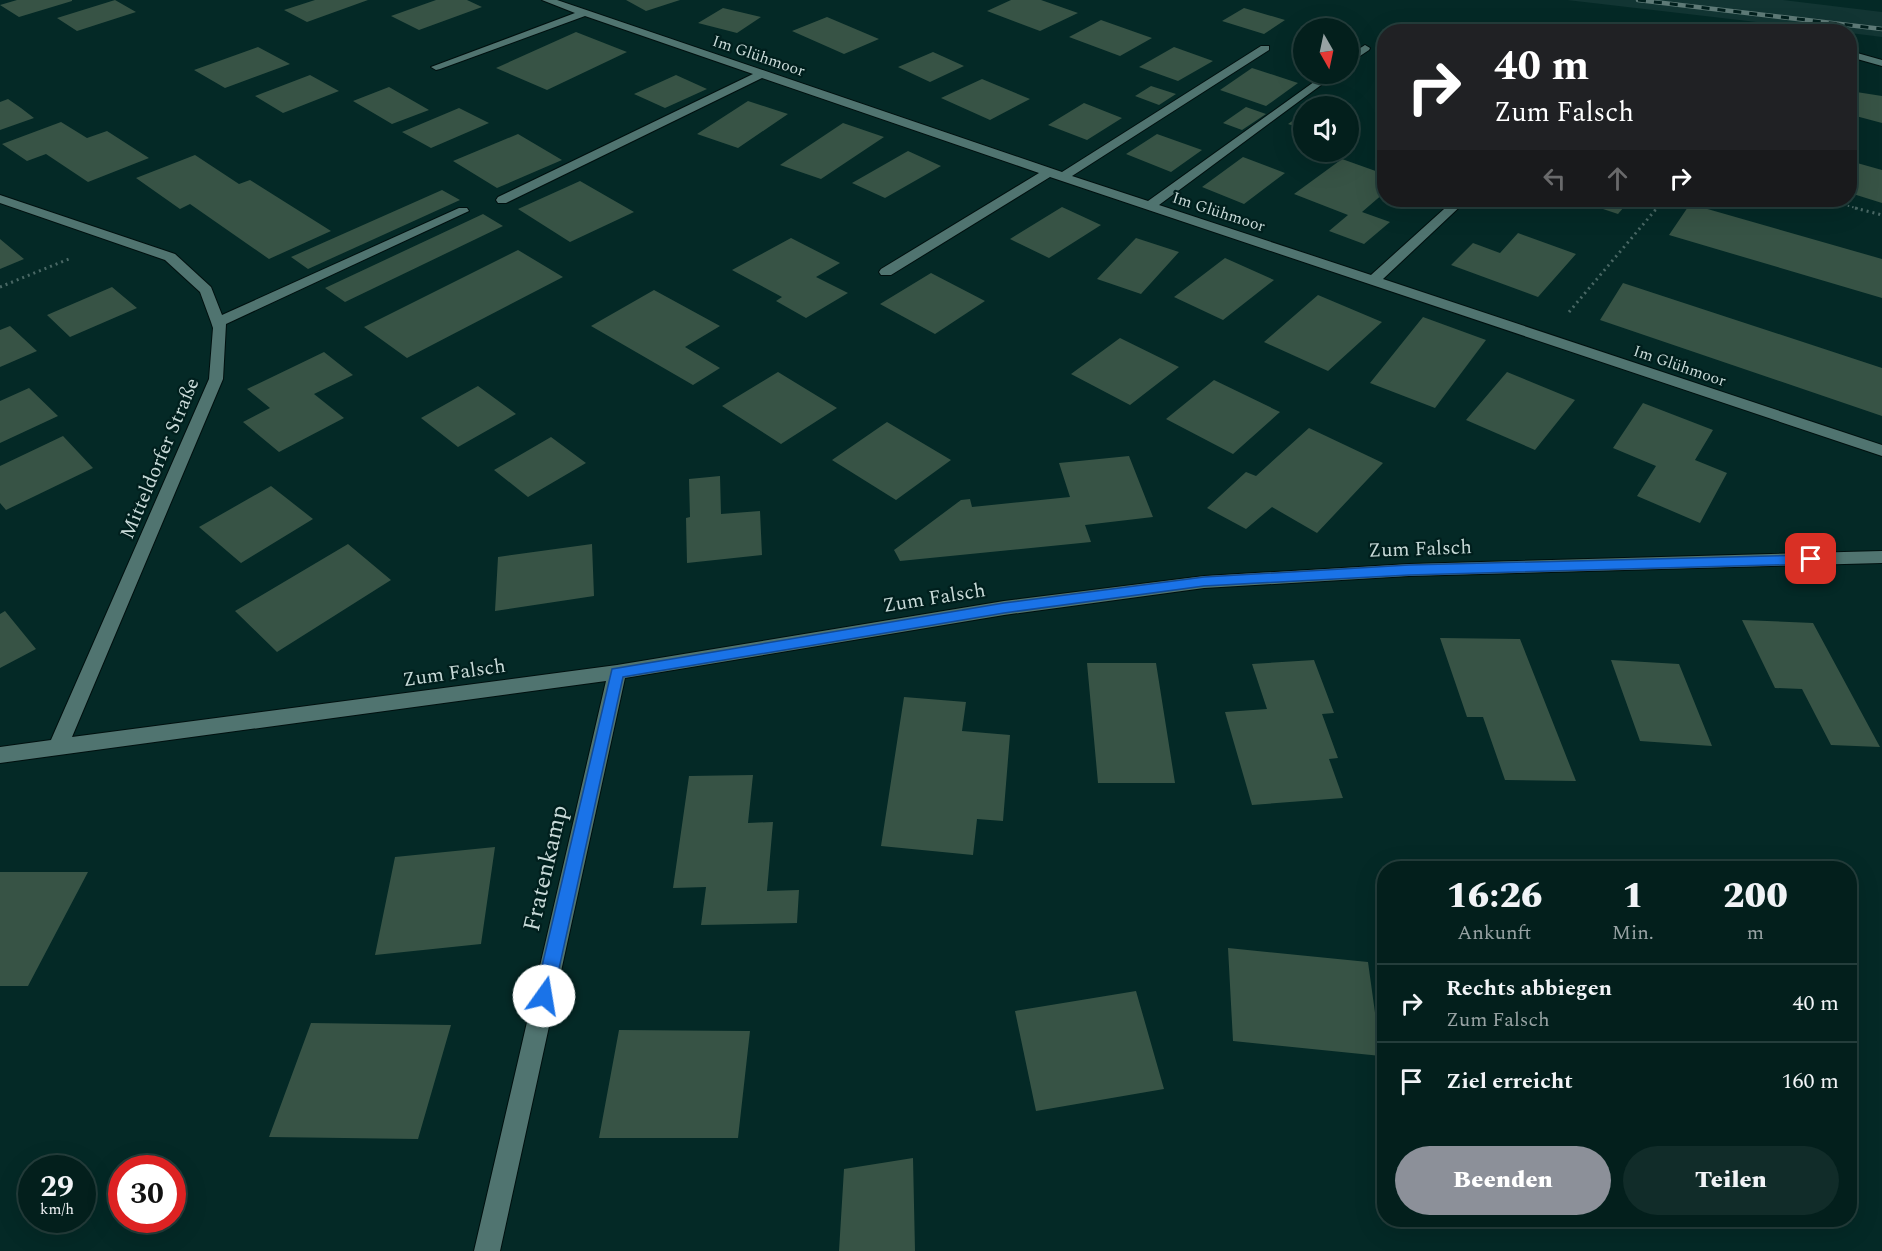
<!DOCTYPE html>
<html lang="de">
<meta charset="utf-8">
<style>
body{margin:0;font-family:Spectral,serif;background:#112c29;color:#f1f3f6;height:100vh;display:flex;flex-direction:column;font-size:22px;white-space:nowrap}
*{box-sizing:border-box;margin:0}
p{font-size:20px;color:#97a2a3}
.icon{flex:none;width:33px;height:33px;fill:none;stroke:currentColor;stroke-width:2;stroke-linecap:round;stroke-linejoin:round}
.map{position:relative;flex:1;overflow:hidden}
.details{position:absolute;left:1377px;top:861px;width:480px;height:366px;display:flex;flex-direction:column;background:#031f1c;border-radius:24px;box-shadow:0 6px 24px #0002,0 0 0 2px #243d3b}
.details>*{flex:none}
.hud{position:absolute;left:1377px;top:24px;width:480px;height:183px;border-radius:24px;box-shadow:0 6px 24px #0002,0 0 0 2px #243d3b;background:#202124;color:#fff;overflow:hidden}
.needle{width:39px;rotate:171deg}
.tools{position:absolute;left:1293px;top:18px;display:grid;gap:12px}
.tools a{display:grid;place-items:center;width:66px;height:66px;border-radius:50%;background:#031f1c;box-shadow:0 6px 24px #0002,0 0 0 2px #243d3b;font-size:30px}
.speed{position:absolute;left:18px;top:1155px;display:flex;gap:12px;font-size:30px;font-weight:700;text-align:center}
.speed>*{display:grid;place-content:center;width:78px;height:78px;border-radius:50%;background:#031f1c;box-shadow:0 6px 24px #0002,0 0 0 2px #243d3b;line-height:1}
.speed small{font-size:15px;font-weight:400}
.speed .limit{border:9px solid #d22;background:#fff;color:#111}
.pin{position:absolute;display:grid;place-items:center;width:51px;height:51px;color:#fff;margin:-26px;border-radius:12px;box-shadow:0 3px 9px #0006}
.me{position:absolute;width:66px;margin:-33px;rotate:13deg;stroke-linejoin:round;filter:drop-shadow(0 0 4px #0008)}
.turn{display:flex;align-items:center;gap:21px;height:126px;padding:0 18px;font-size:27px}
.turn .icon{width:78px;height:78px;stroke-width:2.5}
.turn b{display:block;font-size:42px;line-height:51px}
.lanes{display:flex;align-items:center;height:57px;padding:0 18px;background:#0003;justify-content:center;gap:30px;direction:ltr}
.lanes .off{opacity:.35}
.eta{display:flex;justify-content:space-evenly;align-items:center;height:102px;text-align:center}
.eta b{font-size:36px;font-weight:800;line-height:42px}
.action{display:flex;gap:12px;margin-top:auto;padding:12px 18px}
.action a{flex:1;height:69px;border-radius:36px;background:#8c9099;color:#fff;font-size:24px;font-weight:800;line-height:69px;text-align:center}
.action a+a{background:#112c29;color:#f1f3f6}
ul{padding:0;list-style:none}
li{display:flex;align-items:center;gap:18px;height:78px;padding:0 18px;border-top:2px solid #243d3b}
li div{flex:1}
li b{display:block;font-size:22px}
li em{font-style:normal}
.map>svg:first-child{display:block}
</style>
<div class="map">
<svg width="1882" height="1251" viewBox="0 0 1882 1251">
<rect width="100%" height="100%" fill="#042926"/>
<!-- built -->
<path fill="#123533" d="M1567,0h216l99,12v25l-32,-4v-1l-17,-1z"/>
<!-- building -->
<path fill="#375345" d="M17,0h55v1l-53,16 -19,-12z
M115,0l21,12 -59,19 -20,-13z
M315,0h53l-61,22 -23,-12z
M436,0h31l15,7 -63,23 -28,-14z
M626,0h54l-34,11z
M1011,0h30l37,13 -38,18 -53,-20z
M723,8l38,9 -24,16 -39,-10z
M1244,8l41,12 -21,14 -42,-13z
M827,17l52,22 -35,15 -52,-23z
M1101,20l51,18 -32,18 -51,-19z
M576,32l51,20 -80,38 -51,-22z
M258,47l32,17 -65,24 -31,-18z
M1174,47l39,14 -35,20 -39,-14z
M933,52l31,14 -34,16 -32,-15z
M1252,68l46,15 -32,23 -46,-16z
M310,75l29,16 -56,22 -28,-17z
M676,75l31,14 -42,19 -31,-14z
M982,79l48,20 -40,21 -49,-22z
M1151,86l25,8 -17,11 -24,-9z
M389,87l40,23 -37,14 -39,-23z
M1850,91l32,5v27l-30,-8 -2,5z
M8,99l13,9 13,10 -34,12v-28z
M748,101l40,13 -50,34 -41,-14z
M1084,103l38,15 -35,22 -39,-15z
M1246,107l20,7 -24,16 -19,-7z
M459,108l30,15 -58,25 -29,-16z
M1304,113v16l-16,-5z
M61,122l26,16 20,-7 42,27 -61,24 -42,-28 -19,7 -25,-17z
M843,123l41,14 -63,42 -41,-14z
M518,134l44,26 -65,28 -44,-27z
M1157,134l45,16 -31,22 -45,-18z
M908,151l33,15 -56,32 -33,-15z
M195,155l44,29 11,-4 81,51 -62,28 -79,-55 -10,5 -44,-31z
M1243,157l42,16 -41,31 -42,-17z
M1342,159l42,15v19l-22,19 28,10 -26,22 -35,-13 19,-16 -54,-21z
M1850,161l32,9v33l-32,-10z
M580,181l54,31 -64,30 -52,-33z
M442,190l18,10 -152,69 -17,-12z
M1576,200h54l-12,14z
M1690,204l192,55v39l-213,-63z
M1062,207l39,18 -52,33 -39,-19z
M483,214l20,12 -158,76 -20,-14z
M1518,233l58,21 -38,43 -87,-32 22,-22 27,10z
M791,238l49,25 -24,14 32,16 -42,25 -30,-17 6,-4 -50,-27z
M1136,238l43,14 -38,42 -44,-15z
M0,239l24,20 -24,10z
M518,250l45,27 -156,81 -43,-31z
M1225,258l49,22 -51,40 -49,-23z
M931,273l54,28 -50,33 -55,-30z
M1623,283l259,85v48l-282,-96z
M112,287l25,21 -67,29 -23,-22z
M654,290l66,36 -35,21 35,21 -27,17 -102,-59z
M1318,295l64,27 -54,49 -64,-29z
M1423,317l63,23 -51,68 -65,-25z
M10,326l27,25 -37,16v-37z
M1120,338l59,29 -49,38 -59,-31z
M324,352l29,23 -39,19 30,24 -65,34 -36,-30 27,-14 -23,-19z
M778,372l59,36 -56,36 -59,-38z
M1507,372l68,28 -40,50 -69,-30z
M1214,380l66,32 -47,42 -67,-35z
M478,386l38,28 -58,33 -37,-29z
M29,388l29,28 -58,27v-42z
M1643,403l70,27 -18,30 32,13 -27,50 -63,-27 19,-30 -43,-18z
M887,422l64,38 -55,40 -64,-40z
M1309,428l74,35 -66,70 -45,-26 -26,22 -39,-21 39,-36 10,4z
M63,436l30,32 -87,42 -6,-7v-37z
M551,437l35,26 -58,34 -34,-27z
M1129,456l24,61 -68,8 6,17 -191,19 -6,-11 67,-50 9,-1 2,8 98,-10 -11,-34z
M720,476l1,38 39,-3 2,44 -75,8 -1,-45 4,-1 -1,-38z
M271,486l42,33 -72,44 -42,-36z
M348,544l43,36 -114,72 -42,-41z
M592,544l2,52 -99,15 3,-54z
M5,611l31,38 -36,19v-54z
M1742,620l71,3 67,124 -49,-2 -29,-56 -27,-1z
M1440,638l80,1 56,142 -71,-1 -22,-63h-16z
M1314,660l20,53 -12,1 16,44 -9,1 14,39 -91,7 -27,-93 42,-3 -15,-45z
M1611,660l68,4 33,82 -72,-5z
M1087,663h69l19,120h-77z
M904,697l62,5 -4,29 48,4 -7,86 -26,-2 -4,36 -92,-9z
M753,775l-5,48 25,-1 -6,69 32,-1 -2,33 -96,2 5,-38 -33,1 16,-112z
M495,847l-14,97 -106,11 20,-98z
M0,872h88l-60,114h-28z
M1228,948l140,14 13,94 -148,-15z
M1136,991l28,98 -128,22 -21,-100z
M311,1023l140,2 -33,114 -149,-2z
M619,1030l131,1 -12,107h-139z
M913,1158l2,93h-76l5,-82z"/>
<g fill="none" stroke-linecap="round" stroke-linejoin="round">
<defs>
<path id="minor" d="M542,0h15l505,172 199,-126h8v4l-197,126 76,25 177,-127h11l-177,131 212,70 83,-75h13l-84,79 499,166v11l-832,-279 -159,98h-10l-2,-3 2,-3 158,-96 -277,-95 -256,125h-8l-2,-3 2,-3 255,-123 -168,-58 -145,53 -4,1 -5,-3 144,-54z
M1365,45l5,3 -1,2 -21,14v-8z
M1850,51l32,9v6l-32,-9z
M0,195l175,59 36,33 11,28 237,-107h8l2,3 -243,113 -3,55 -151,358 545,-72 387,-64 200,-25 205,-12 473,-13v12l-473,13 -205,12 -200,27 -379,63 -125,573h-26l132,-570 -606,82v-16l51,-7 158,-361 4,-51 -2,-6 -11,-30 -35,-32 -165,-57z"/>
</defs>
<!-- minor casing -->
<use href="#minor" stroke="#00100f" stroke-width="2"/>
<!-- path-far1 -->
<path stroke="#4a6865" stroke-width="2" stroke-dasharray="1.5 3" stroke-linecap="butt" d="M1826,200l34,9
M1655,209l8,-9"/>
<!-- path -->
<path stroke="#4a6865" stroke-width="3" stroke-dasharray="2 4" stroke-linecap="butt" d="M1855,208l27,7
M0,287l69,-28
M1569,312l88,-104"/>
<!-- minor -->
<use href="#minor" fill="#507470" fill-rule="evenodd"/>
<defs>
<path id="rail" d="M1638,0l244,29"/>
</defs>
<!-- rail casing -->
<use href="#rail" stroke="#5e7a77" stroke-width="4.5"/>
<!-- rail -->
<use href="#rail" stroke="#001f1d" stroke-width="3" stroke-dasharray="8" stroke-linecap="butt"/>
</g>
<!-- route -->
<path fill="#1a73e8" stroke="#114b97" stroke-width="1.5" d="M1811,555l7,4 -7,5 -402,11 -205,11 -200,27 -381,64 -70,319 -3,6 -6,3 -6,-3 -3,-6 77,-327 392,-66 200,-26 205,-12z"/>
<g text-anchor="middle" stroke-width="4.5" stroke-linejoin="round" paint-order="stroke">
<!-- far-street labels -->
<g font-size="16" fill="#c8dad8" stroke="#001f1d">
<text transform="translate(759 55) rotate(19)" y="6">Im Glühmoor</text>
<text transform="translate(1219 211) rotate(18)" y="6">Im Glühmoor</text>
<text transform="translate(1680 365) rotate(19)" y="6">Im Glühmoor</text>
</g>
<!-- street labels -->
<g font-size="20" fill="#c8dad8" stroke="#001f1d">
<text transform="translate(159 458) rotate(-67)" y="7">Mitteldorfer Straße</text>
<text transform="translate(1420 548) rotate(-2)" y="7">Zum Falsch</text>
<text transform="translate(934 597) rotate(-9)" y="7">Zum Falsch</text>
<text transform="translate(454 672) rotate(-8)" y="7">Zum Falsch</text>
</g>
<!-- near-street labels -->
<g font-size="24" fill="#c8dad8" stroke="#001f1d">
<text transform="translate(545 868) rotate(-77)" y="8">Fratenkamp</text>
</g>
</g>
</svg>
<div class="tools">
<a><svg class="needle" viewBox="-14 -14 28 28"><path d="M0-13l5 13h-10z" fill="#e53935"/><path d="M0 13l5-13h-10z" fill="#97a2a3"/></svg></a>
<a><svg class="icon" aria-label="sound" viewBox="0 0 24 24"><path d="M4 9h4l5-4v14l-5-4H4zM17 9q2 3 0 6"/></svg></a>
</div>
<div class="speed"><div>29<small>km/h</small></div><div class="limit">30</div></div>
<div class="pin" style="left:1811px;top:559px;background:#d93025"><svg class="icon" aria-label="arrive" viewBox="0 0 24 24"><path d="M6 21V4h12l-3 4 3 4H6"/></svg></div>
<svg class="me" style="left:544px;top:996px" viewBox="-20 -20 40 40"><circle r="19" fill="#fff"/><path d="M0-13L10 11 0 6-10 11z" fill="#1a73e8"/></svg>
<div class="hud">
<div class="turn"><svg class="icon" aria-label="right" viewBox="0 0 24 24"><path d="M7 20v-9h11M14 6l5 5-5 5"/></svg><div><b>40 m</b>Zum Falsch</div></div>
<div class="lanes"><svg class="icon off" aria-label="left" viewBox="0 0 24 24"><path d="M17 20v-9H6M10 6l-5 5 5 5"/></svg><svg class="icon off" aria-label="ahead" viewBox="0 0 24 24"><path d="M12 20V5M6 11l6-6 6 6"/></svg><svg class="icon" aria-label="right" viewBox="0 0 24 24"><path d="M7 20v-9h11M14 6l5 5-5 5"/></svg></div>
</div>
<section class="details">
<div class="eta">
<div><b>16:26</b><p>Ankunft</p></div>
<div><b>1</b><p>Min.</p></div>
<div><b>200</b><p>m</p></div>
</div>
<ul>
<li><svg class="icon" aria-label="right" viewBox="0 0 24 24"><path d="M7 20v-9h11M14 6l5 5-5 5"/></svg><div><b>Rechts abbiegen</b><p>Zum Falsch</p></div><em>40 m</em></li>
<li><svg class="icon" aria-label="arrive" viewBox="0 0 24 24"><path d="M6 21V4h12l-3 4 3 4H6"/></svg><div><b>Ziel erreicht</b></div><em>160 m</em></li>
</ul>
<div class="action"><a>Beenden</a><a>Teilen</a></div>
</section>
</div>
